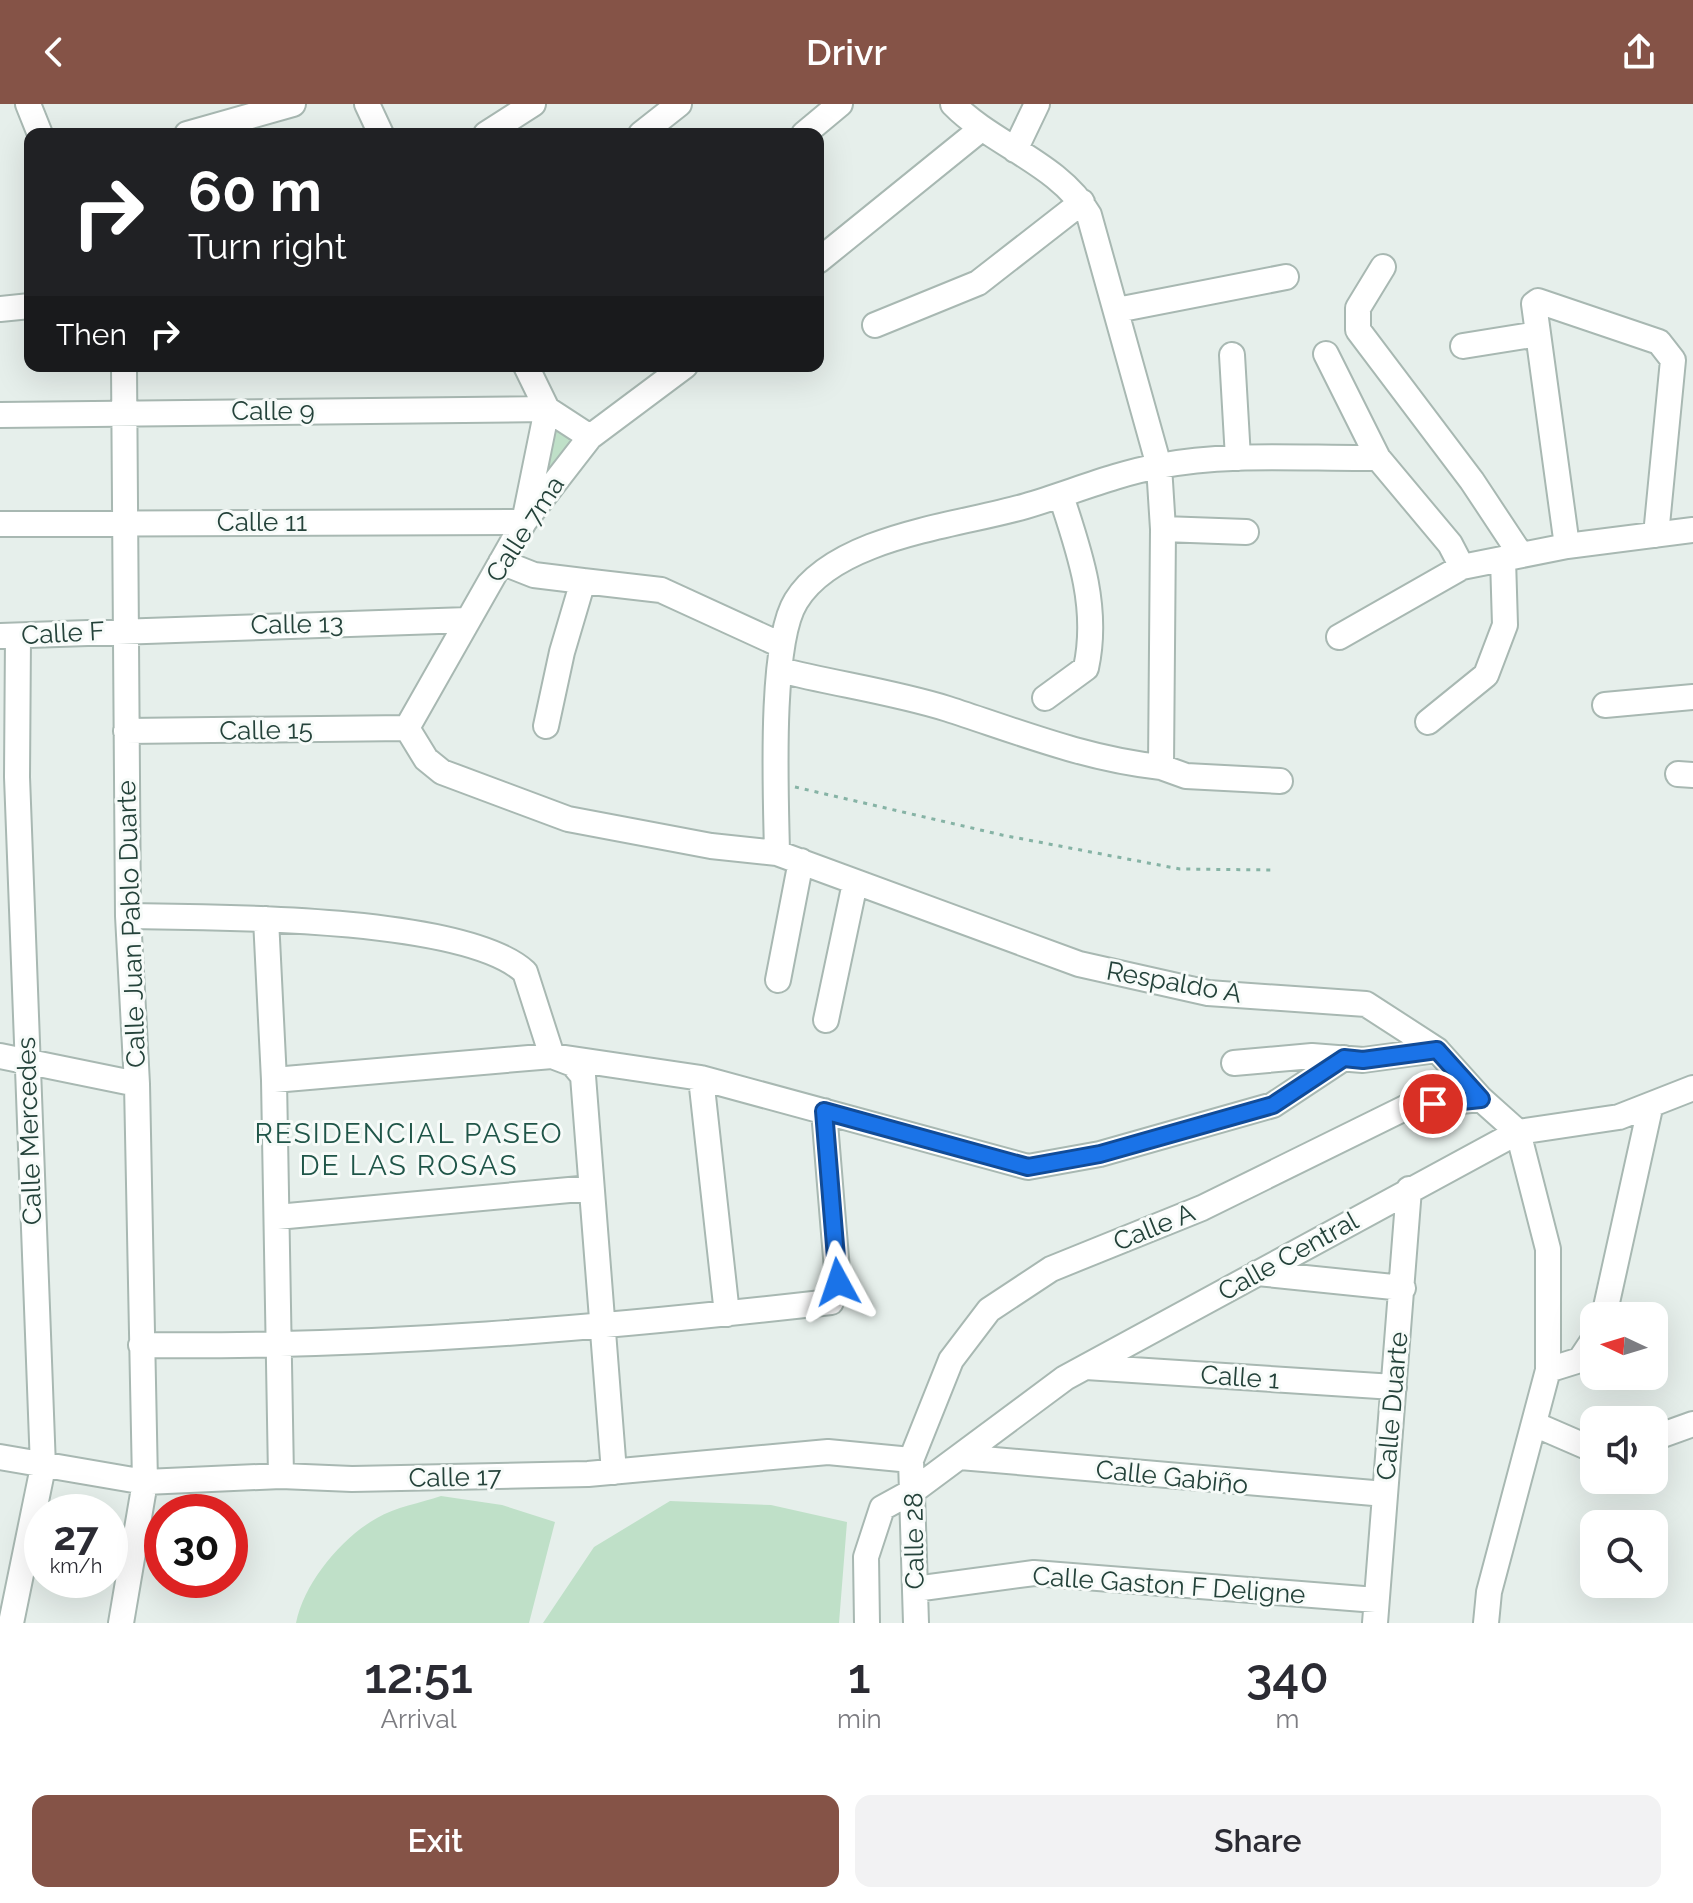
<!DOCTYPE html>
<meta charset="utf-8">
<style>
body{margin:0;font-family:Raleway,sans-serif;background:#f2f2f3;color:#2b2b33;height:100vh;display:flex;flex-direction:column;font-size:30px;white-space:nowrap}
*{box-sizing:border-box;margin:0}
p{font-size:26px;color:#7c7c81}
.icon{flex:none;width:44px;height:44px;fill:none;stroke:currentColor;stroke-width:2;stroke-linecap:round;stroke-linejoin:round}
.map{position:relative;height:1519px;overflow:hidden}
.panel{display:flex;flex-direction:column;background:#fff;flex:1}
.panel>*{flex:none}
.hud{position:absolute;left:24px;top:24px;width:800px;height:244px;border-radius:16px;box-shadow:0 8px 32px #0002;background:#202124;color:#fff;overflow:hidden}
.needle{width:52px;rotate:274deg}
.controls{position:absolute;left:1580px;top:1198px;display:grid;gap:16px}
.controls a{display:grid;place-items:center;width:88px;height:88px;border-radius:16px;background:#fff;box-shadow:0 8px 32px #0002;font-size:40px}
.speed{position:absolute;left:24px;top:1390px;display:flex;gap:16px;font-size:40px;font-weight:700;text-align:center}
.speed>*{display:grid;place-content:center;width:104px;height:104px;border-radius:50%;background:#fff;box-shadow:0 8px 32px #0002;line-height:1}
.speed small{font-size:20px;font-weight:400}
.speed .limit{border:12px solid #d22;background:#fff;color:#111}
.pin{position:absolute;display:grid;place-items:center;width:68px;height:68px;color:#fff;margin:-34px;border:4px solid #fff;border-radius:50%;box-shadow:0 2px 8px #0007}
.me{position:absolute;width:88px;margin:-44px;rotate:355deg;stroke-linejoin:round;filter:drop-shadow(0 0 6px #0008)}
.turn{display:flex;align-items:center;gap:28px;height:168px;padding:0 32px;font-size:36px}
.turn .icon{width:104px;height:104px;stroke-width:2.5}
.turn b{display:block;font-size:56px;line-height:68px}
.then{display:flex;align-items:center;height:76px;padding:0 32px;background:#0003;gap:16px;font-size:30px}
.eta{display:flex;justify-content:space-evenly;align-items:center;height:136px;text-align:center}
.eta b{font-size:48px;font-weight:600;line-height:56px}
.cta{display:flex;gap:16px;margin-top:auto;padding:16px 32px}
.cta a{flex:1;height:92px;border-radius:16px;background:#855347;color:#fff;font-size:32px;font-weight:600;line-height:92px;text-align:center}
.cta a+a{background:#f2f2f3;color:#2b2b33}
header{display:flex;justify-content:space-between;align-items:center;height:104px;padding:0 32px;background:#855347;color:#fff;font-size:36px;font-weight:600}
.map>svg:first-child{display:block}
</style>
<header><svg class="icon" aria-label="back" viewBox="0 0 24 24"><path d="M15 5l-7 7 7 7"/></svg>Drivr<svg class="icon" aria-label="share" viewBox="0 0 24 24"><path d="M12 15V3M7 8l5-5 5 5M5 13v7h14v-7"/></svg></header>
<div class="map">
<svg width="1693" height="1519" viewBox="0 0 1693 1519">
<rect width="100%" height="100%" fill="#e6efeb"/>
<!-- green -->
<path fill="#bfe0c8" d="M551,319l27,16 -36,52z
M441,1392l61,9 53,17 -26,101h-233c8,-40 45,-85 81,-105 18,-11 44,-15 64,-22z
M670,1397l101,4 76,17 -8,101h-296l51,-76z"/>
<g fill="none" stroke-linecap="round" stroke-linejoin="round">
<defs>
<path id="minor" d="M28,0l12,30
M367,0l14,30
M953,0c40,41 107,60 136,111l70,251 4,63 83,3
M187,30l106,-30
M486,30l47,-30
M641,30l38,-30
M804,30l36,-30
M1015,46l22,-46
M818,157l163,-132
M1383,163l-25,41v22l114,151 49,74
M0,205l30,-3
M1117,206l169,-33
M875,221l103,-42 104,-81
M1463,242l75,-12
M1326,250l52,104
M1232,251l6,103
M526,262l21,43 43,28
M0,311l547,-6 -23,113 -524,2
M1163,425l-2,238 25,9 94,5
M1567,442l-33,-242 4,-3 121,41 14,18 -17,175
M501,458l33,13 49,6 -21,71 -16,74
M583,477l78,9 120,55
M0,532l468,-16
M1339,533l123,-70
M780,566c55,14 114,22 168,39 71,23 138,50 213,58
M1045,594l41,-30c13,-60 -6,-115 -25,-172
M1605,601l88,-8
M1428,618l58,-47 19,-50 -2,-66
M407,624l19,31 16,13 126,47 143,27 66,7 302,111 129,29 158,11 71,46 44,49 37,33 30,117v121l-59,222 -3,31
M407,624l117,-206 66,-85 95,-71
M126,627l281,-3
M1678,670l15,1
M777,749c-1,-55 -8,-209 19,-252 40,-65 161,-75 230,-95 44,-13 89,-32 133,-40 71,-14 147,-7 219,-8l72,86 12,23 105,-21 126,-16
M128,812c85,1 336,0 397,56l27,84 21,8 10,12 31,396
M266,815l8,161 7,396
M778,876l23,-119
M826,916l29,-137
M0,952l137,28
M1234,959l78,-7 51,4 74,-10
M701,974l26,236
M274,976l278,-24 149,22 327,89 72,-13 173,-49 71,-47
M277,1113l314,-29
M1257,1169l146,15
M1604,1212l46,-208
M141,1241c231,3 461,-17 690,-43l7,-20 -14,-171
M1086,1263l308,20
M1548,1266l32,-10 14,-21
M1534,1320l60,26
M1654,1334l39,-14
M0,1353l145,25 136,-6 71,3 236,-5 240,-22 83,8
M960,1353l425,37
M915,1485l119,-16 342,27
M11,1519l32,-156 -26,-690 1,-141
M121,1519l24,-141 -8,-398 -9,-168 -4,-550
M867,1519l-1,-66 16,-49 31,-17 152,-113 453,-246 101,-15 74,-29
M916,1519l-5,-163 40,-100 38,-50 62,-41 151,-61 207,-102 72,-7
M1375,1519l34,-434"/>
</defs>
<!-- minor casing -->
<use href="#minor" stroke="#a8b8b2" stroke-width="28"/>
<!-- path -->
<path stroke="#86b3a5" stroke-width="3" stroke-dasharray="4 6" stroke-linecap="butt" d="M795,683l207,48 178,34 96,1"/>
<!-- minor -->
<use href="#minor" stroke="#fff" stroke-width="24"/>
</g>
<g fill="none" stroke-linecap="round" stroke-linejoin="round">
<defs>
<path id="route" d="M838,1178l-14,-171 204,56 72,-13 173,-49 71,-47 19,2 74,-10 44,49 -48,5"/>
</defs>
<!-- route casing -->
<use href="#route" stroke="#114b97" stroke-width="20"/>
<!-- route -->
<use href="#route" stroke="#1a73e8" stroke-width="14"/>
</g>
<g text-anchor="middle" stroke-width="6" stroke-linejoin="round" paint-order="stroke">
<!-- street labels -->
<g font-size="26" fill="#24423a" stroke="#f7fbf9">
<text x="273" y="316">Calle 9</text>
<text x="262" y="427">Calle 11</text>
<text transform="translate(525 425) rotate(-57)" y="9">Calle 7ma</text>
<text transform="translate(297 520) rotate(-1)" y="9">Calle 13</text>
<text transform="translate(63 529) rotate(-3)" y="9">Calle F</text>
<text transform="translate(266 626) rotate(-1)" y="9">Calle 15</text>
<text transform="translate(131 820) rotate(-92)" y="9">Calle Juan Pablo Duarte</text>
<text transform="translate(1174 878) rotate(10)" y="9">Respaldo A</text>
<text transform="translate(29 1027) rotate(-92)" y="9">Calle Mercedes</text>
<text transform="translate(1154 1123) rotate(-22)" y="9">Calle A</text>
<text transform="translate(1288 1152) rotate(-29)" y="9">Calle Central</text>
<text transform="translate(1240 1273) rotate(4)" y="9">Calle 1</text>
<text transform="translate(1392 1302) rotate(-85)" y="9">Calle Duarte</text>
<text transform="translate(455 1373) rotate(-1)" y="9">Calle 17</text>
<text transform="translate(1172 1373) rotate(6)" y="9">Calle Gabiño</text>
<text transform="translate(914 1437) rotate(-91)" y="9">Calle 28</text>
<text transform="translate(1169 1481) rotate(4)" y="9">Calle Gaston F Deligne</text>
</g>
<!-- neighbourhood labels -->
<g font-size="28" letter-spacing="2" fill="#1f5548" stroke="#f7fbf9">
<text x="409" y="1039">RESIDENCIAL PASEO<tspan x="409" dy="32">DE LAS ROSAS</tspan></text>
</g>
</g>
</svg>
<div class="controls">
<a><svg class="needle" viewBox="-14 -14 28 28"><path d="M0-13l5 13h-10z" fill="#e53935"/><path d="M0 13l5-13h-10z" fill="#7c7c81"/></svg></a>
<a><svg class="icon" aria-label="sound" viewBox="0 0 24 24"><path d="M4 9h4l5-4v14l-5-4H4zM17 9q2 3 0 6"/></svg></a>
<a><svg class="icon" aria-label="search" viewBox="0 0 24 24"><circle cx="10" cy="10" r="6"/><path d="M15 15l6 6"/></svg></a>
</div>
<div class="speed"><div>27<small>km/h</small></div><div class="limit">30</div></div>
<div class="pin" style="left:1433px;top:1000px;background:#d93025"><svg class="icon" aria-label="arrive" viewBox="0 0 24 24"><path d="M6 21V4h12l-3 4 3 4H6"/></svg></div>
<svg class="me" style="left:838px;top:1178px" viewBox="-20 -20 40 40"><path d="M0-17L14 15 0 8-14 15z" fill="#1a73e8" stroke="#fff" stroke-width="4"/></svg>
<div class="hud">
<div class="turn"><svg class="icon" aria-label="right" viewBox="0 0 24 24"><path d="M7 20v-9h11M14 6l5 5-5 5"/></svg><div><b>60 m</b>Turn right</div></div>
<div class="then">Then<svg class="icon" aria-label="right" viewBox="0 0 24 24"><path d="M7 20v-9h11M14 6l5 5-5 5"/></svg></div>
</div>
</div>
<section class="panel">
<div class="eta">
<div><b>12:51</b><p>Arrival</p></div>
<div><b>1</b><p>min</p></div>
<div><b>340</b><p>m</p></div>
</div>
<div class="cta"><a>Exit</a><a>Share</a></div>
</section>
